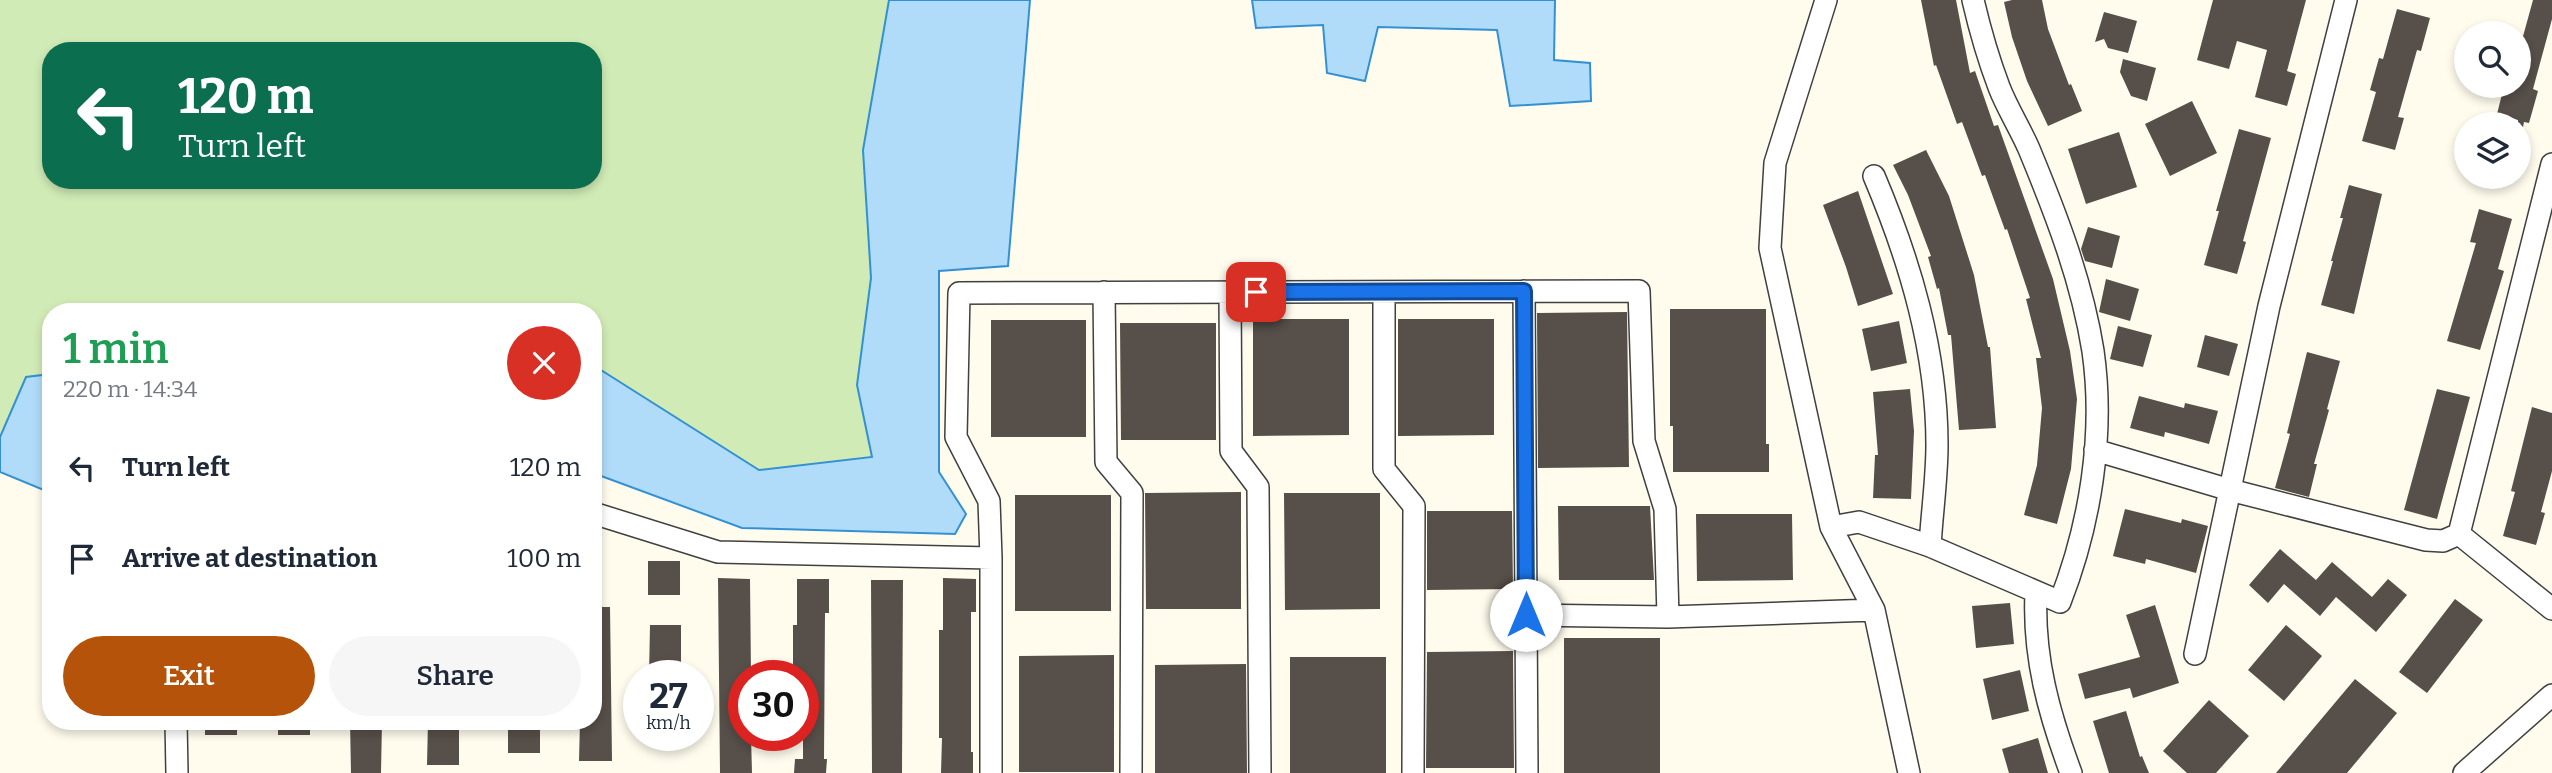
<!DOCTYPE html>
<meta charset="utf-8">
<style>
body{margin:0;font-family:Bitter,serif;background:#f6f6f7;color:#1f2937;height:100vh;display:flex;flex-direction:column;font-size:26px;white-space:nowrap}
*{box-sizing:border-box;margin:0}
p{font-size:23px;color:#747a83}
.icon{flex:none;width:38px;height:38px;fill:none;stroke:currentColor;stroke-width:2;stroke-linecap:round;stroke-linejoin:round}
.map{position:relative;flex:1;overflow:hidden}
.drawer{position:absolute;left:42px;top:303px;width:560px;height:427px;display:flex;flex-direction:column;background:#fff;border-radius:28px;box-shadow:0 4px 10px #0003}
.drawer>*{flex:none}
.hud{position:absolute;left:42px;top:42px;width:560px;height:147px;border-radius:28px;box-shadow:0 4px 10px #0003;background:#0b6e4f;color:#fff;overflow:hidden}
.buttons{position:absolute;left:2454px;top:21px;display:grid;gap:14px}
.buttons a{display:grid;place-items:center;width:77px;height:77px;border-radius:50%;background:#fff;box-shadow:0 4px 10px #0003;font-size:35px}
.speed{position:absolute;left:623px;top:660px;display:flex;gap:14px;font-size:35px;font-weight:700;text-align:center}
.speed>*{display:grid;place-content:center;width:91px;height:91px;border-radius:50%;background:#fff;box-shadow:0 4px 10px #0003;line-height:1}
.speed small{font-size:18px;font-weight:400}
.speed .limit{border:10px solid #d22;background:#fff;color:#111}
.pin{position:absolute;display:grid;place-items:center;width:60px;height:60px;color:#fff;margin:-30px;border-radius:14px;box-shadow:0 4px 10px #0006}
.me{position:absolute;width:77px;margin:-38px;rotate:0deg;stroke-linejoin:round;filter:drop-shadow(0 0 5px #0008)}
.turn{display:flex;align-items:center;gap:24px;height:147px;padding:0 21px;font-size:32px}
.turn .icon{width:91px;height:91px;stroke-width:2.5}
.turn b{display:block;font-size:49px;line-height:60px}
.round{display:grid;place-items:center;flex:none;width:74px;height:74px;border-radius:37px;background:#f6f6f7}
.overview{display:flex;align-items:center;justify-content:space-between;height:119px;padding:0 21px}
h1{font-size:42px;font-weight:600;line-height:52px;color:#1e9e55}
.cta{display:flex;gap:14px;margin-top:auto;padding:14px 21px}
.cta a{flex:1;height:80px;border-radius:42px;background:#b45309;color:#fff;font-size:28px;font-weight:600;line-height:80px;text-align:center}
.cta a+a{background:#f6f6f7;color:#1f2937}
ul{padding:0;list-style:none}
li{display:flex;align-items:center;gap:21px;height:91px;padding:0 21px}
li div{flex:1}
li b{display:block;font-size:26px}
li em{font-style:normal}
.map>svg:first-child{display:block}
</style>
<div class="map">
<svg width="2552" height="773" viewBox="0 0 2552 773">
<rect width="100%" height="100%" fill="#fffcee"/>
<!-- green -->
<path fill="#d1ebb6" fill-rule="evenodd" d="M0,0h889l-26,150 8,128 -14,107 15,73 -113,12 -166,-105v-53h-542v62l-25,3 -26,60zM51,51h542v129h-542z"/>
<!-- water -->
<path fill="#b0dcf9" stroke="#3391d3" stroke-width="2" d="M889,0h141l-22,266 -69,5v201l27,42 -11,20 -213,-6 -149,-55v-108l166,105 113,-13 -15,-72 14,-107 -8,-128z
M1252,0h303l-1,60 36,3 1,38 -81,5 -13,-76 -119,-3 -13,54 -38,-8 -4,-48 -67,3z
M51,374v119l-51,-21v-35l26,-60z"/>
<!-- building -->
<path fill="#574f49" d="M1921,0h35l14,73 5,-2 19,55 4,-1 55,154 17,72 7,48 -6,70 -14,55 -33,-9 13,-50 5,-57 -6,-50h5l-15,-59 4,-1 -23,-69 -2,1 -20,-55 -3,1 -20,-54 -5,2 -21,-59 -2,1z
M2012,0h30l6,29 21,56 2,-1 11,27 -34,15 -21,-45 -15,-44 -8,-35z
M2213,0h93l-19,71 9,3 -9,32 -32,-9 12,-47 -30,-9 -8,28 -32,-9z
M2533,0h19v19l-19,70 5,2 -9,32 -5,-1 -1,5 -5,-1v-6l-21,-6 7,-28h14v-47l4,1z
M2397,9l33,9 -9,33 -4,-1 -19,67 6,1 -9,32 -33,-9 14,-49 -6,-2 9,-32 4,1z
M2104,12l33,9 -9,32 -20,-5 -4,-9 -9,3z
M2123,59l33,9 -9,33 -16,-5 -11,-24z
M2192,101l25,52 -47,23 -25,-52z
M2239,129l32,9 -28,103 3,1 -9,32 -33,-9 15,-54h-3z
M2119,132l18,55 -51,17 -18,-55z
M1926,150l23,46 25,79 14,72h2l6,81 -37,2 -8,-95h-3l-9,-47 -2,1 -9,-32 3,-1 -23,-61 -15,-30z
M2349,185l33,9 -28,120 -33,-9 12,-44h-2l12,-43h-3z
M1858,191l35,103 -35,12 -12,-39 -23,-62z
M2479,209l33,10 -14,50 6,2 -24,79 -33,-9 29,-98 -6,-1z
M2088,227l32,9 -8,32 -27,-7 -4,-12z
M2106,279l33,10 -9,32 -31,-9z
M1670,309h96v135h3v28h-96v-46h-3z
M1627,312l2,155 -91,1 -1,-155z
M1253,319h96v116l-96,1z
M1398,319h96v116l-96,1z
M991,320h95v117h-95z
M1899,321l8,42 -36,8 -9,-42z
M1120,323h96v117h-95z
M2118,326l34,9 -9,32 -33,-8z
M2205,335l33,9 -9,32 -32,-9z
M2307,352l33,9 -13,48 2,1 -15,54h3l-8,33 -34,-9 15,-54 -3,-1z
M1910,389l4,42 -3,68 -38,-1 2,-43h3l-5,-63z
M2437,389l33,8 -33,122 -33,-9z
M2139,396l45,12 1,-5 33,8 -9,33 -44,-12 -1,5 -34,-9z
M2532,407l20,6v58l-11,41 4,1 -9,32 -33,-9 12,-44 -4,-1z
M1241,492v117h-95l-1,-116z
M1284,493h96v116l-95,1z
M1015,495h96v116h-96z
M1558,506h92l4,74h-95z
M2125,509l56,14 1,-4 26,7 -12,47 -50,-14 -1,5 -32,-8z
M1427,511h85l1,78 -86,1z
M1696,514h96l1,66 -96,1z
M2280,549l36,31 16,-18 40,35 16,-18 19,16 -31,37 -40,-35 -16,19 -36,-32 -16,19 -19,-18z
M648,561h32v34h-32z
M718,578l32,1 1,97h-7v59h7l1,38h-32z
M943,578l33,1v33h-5v140h2v21h-32l1,-35h-3v-108h4z
M797,579h32v34h-4l-1,146h3l-1,14h-32l1,-14h8v-83h-10v-51h4z
M871,580h32l-1,193h-30z
M2455,599l28,21 -56,73 -28,-21z
M2010,603l4,41 -38,4 -4,-42z
M2155,605l24,78 -46,15 -3,-10 -45,11 -7,-25 62,-17 -14,-42z
M593,607h17l2,154h-33l1,-40h13z
M650,625h31v51h-32z
M2286,625l36,31 -38,45 -36,-31z
M1564,638h96v135h-96z
M1513,651l1,117h-88l1,-116z
M1114,655v117h-95v-116z
M1290,657h96v116h-96z
M1246,664l1,109h-92v-108z
M2020,670l9,41 -37,9 -9,-41z
M2355,679l42,34 -50,60h-71z
M2209,700l40,36 -33,37h-29l-24,-22z
M2126,711l14,46 2,-1 7,17h-40l-16,-52z
M205,721h32v14h-32z
M278,721h32v14h-32z
M350,721h32l-1,52h-30z
M428,721h31v44h-32z
M508,721h32v32h-32z
M2038,738l10,35h-39l-7,-24z"/>
<g fill="none" stroke-linecap="round" stroke-linejoin="round">
<defs>
<path id="minor" d="M1826,0l-51,163 -5,85 61,279 43,83
M1874,176c36,85 63,175 63,269 0,33 -5,67 -7,101
M1524,291l3,482
M1104,292l2,170 26,31 -1,280
M1230,292l1,159 27,36 2,286
M1384,292v177l30,37 -1,267
M2095,450l135,40 196,50 17,1 16,-7 93,-370
M593,513l125,39 273,6 -2,-57 -33,-64 3,-144 680,-2 5,150 21,68 3,108 206,-7 35,163
M1831,527l28,-5 71,24 130,56c30,-77 45,-167 33,-251 -11,-70 -37,-137 -64,-202 -9,-21 -22,-41 -30,-62 -11,-29 -19,-57 -26,-87
M2459,534l93,75
M991,558v215
M2036,593c-3,64 13,121 35,180
M1526,615l142,2
M2195,654l74,-348 77,-306
M176,721l1,52
M2464,773l88,-78"/>
</defs>
<!-- minor casing -->
<use href="#minor" stroke="#404040" stroke-width="24"/>
<!-- minor -->
<use href="#minor" stroke="#fff" stroke-width="21"/>
</g>
<g fill="none" stroke-linecap="round" stroke-linejoin="round">
<defs>
<path id="route" d="M1256,292l268,-1 2,324"/>
</defs>
<!-- route casing -->
<use href="#route" stroke="#114b97" stroke-width="18"/>
<!-- route -->
<use href="#route" stroke="#1a73e8" stroke-width="12"/>
</g>
</svg>
<div class="buttons">
<a><svg class="icon" aria-label="search" viewBox="0 0 24 24"><circle cx="10" cy="10" r="6"/><path d="M15 15l6 6"/></svg></a>
<a><svg class="icon" aria-label="layers" viewBox="0 0 24 24"><path d="M12 4l9 5-9 5-9-5zM3 14l9 5 9-5"/></svg></a>
</div>
<div class="speed"><div>27<small>km/h</small></div><div class="limit">30</div></div>
<div class="pin" style="left:1256px;top:292px;background:#d93025"><svg class="icon" aria-label="arrive" viewBox="0 0 24 24"><path d="M6 21V4h12l-3 4 3 4H6"/></svg></div>
<svg class="me" style="left:1526px;top:615px" viewBox="-20 -20 40 40"><circle r="19" fill="#fff"/><path d="M0-13L10 11 0 6-10 11z" fill="#1a73e8"/></svg>
<div class="hud">
<div class="turn"><svg class="icon" aria-label="left" viewBox="0 0 24 24"><path d="M17 20v-9H6M10 6l-5 5 5 5"/></svg><div><b>120 m</b>Turn left</div></div>
</div>
<section class="drawer">
<div class="overview"><div><h1>1 min</h1><p>220 m · 14:34</p></div><a class="round" style="background:#d93025;color:#fff"><svg class="icon" aria-label="close" viewBox="0 0 24 24"><path d="M6 6l12 12M18 6L6 18"/></svg></a></div>
<ul>
<li><svg class="icon" aria-label="left" viewBox="0 0 24 24"><path d="M17 20v-9H6M10 6l-5 5 5 5"/></svg><div><b>Turn left</b></div><em>120 m</em></li>
<li><svg class="icon" aria-label="arrive" viewBox="0 0 24 24"><path d="M6 21V4h12l-3 4 3 4H6"/></svg><div><b>Arrive at destination</b></div><em>100 m</em></li>
</ul>
<div class="cta"><a>Exit</a><a>Share</a></div>
</section>
</div>
